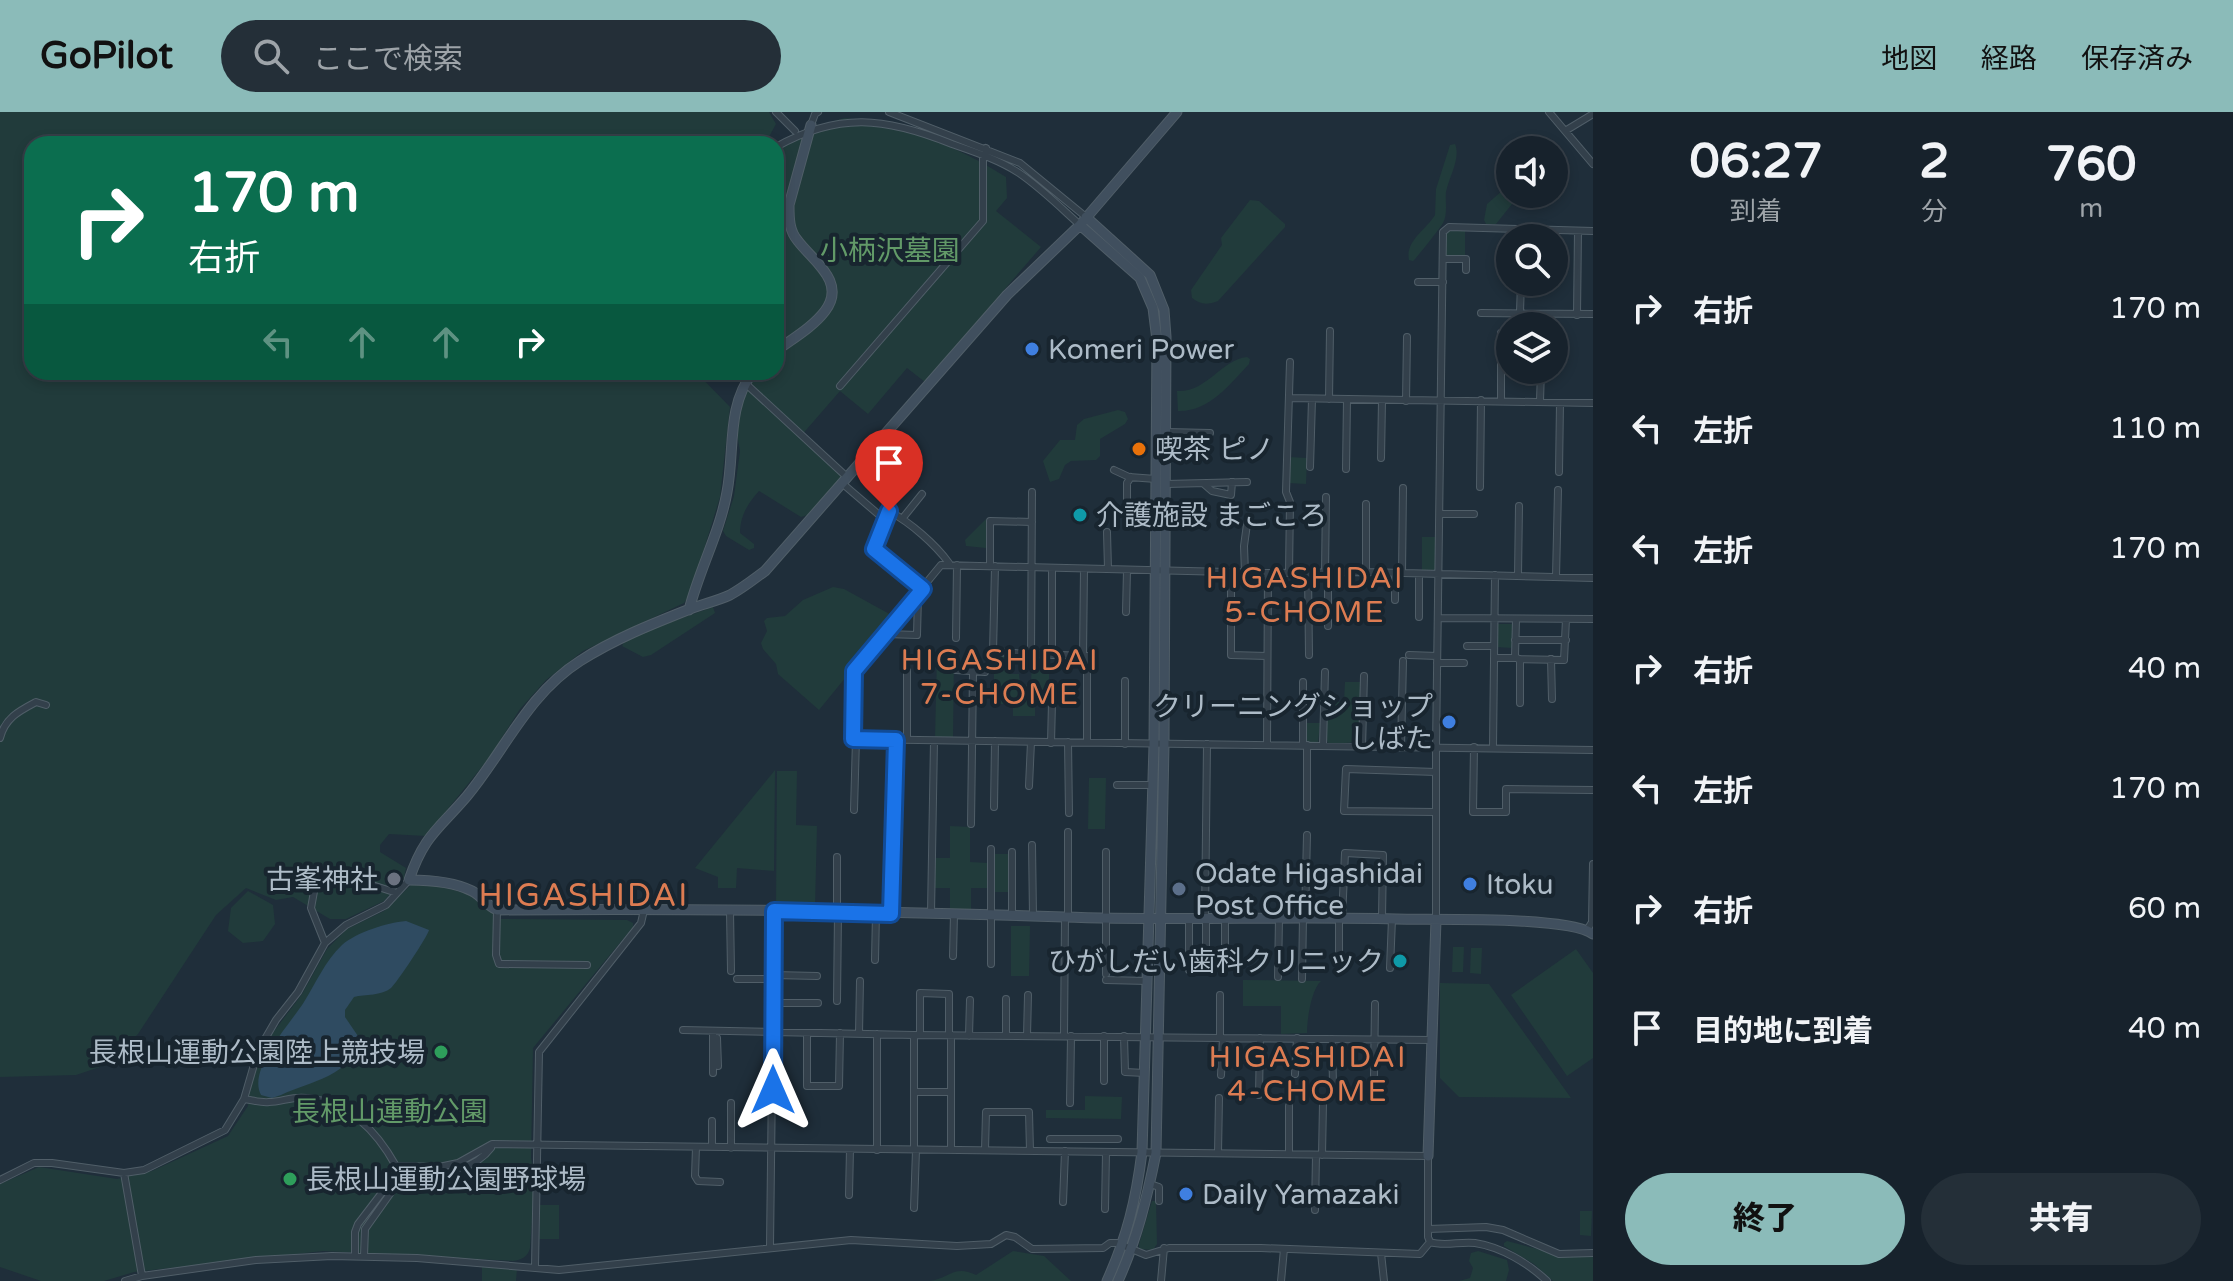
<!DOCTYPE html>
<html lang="ja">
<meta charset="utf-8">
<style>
body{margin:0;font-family:"Varela Round","Noto Sans JP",sans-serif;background:#242f38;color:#f1f3f6;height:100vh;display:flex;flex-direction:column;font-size:30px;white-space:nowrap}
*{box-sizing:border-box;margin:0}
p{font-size:26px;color:#9ea4a9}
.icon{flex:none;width:44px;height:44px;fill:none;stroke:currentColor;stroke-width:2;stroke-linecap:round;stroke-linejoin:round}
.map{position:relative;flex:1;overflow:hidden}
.drawer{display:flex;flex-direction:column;background:#17222c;width:640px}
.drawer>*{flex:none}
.guide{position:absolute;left:24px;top:24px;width:760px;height:244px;border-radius:24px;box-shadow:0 4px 12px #0003,0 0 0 2px #363f48;background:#0b6e4f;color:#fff;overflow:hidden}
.buttons{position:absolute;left:1496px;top:24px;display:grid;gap:16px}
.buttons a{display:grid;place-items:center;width:72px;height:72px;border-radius:50%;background:#17222c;box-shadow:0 4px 12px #0003,0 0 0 2px #363f48;font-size:40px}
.pin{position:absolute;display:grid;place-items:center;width:68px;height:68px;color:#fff;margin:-82px -34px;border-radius:50% 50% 50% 0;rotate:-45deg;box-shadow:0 0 8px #0007}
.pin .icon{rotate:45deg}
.me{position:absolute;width:88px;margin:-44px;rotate:0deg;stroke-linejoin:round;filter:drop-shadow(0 0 6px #0008)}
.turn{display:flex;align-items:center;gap:28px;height:168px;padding:0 32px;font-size:36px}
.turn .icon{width:104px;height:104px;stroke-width:2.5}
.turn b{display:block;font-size:56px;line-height:68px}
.lanes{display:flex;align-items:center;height:76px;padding:0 32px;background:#0003;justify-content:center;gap:40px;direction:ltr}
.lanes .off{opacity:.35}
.eta{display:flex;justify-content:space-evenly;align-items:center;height:136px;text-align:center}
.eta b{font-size:48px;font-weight:800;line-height:56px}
.cta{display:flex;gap:16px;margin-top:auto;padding:16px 32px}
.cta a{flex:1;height:92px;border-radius:48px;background:#8bbbb9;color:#111;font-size:32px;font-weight:800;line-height:92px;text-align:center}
.cta a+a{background:#242f38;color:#f1f3f6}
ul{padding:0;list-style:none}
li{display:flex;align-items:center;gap:24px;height:120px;padding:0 32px}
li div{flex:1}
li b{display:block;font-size:30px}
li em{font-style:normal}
header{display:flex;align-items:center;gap:48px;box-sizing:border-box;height:112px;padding:0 40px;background:#8bbbb9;color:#111}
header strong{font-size:38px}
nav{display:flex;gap:44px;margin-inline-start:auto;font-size:28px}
.search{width:560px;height:72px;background:#242f38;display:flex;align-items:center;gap:20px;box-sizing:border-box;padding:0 28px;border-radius:44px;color:#9ea4a9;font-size:30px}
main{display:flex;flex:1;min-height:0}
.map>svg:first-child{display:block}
</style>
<header>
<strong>GoPilot</strong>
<div class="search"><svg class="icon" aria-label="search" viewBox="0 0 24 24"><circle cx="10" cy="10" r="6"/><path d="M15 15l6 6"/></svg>ここで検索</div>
<nav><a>地図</a><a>経路</a><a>保存済み</a></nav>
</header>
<main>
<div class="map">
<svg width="1593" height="1169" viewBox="0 0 1593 1169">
<rect width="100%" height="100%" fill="#1f2e3a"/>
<!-- green -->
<path fill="#213b3b" d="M0,0h769l7,12 -11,20h-733v228h664l34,35 -10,90 -30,98 -6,8 -101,48 -37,29 -26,29 -31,49 -63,78 -37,-2 -9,11v7l26,16 -2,10 -20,23 -38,18h-16l-37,-22 -17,3 -30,-12 -30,27 -78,119 -32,31 -30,10 -76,2z
M845,6c57,5 113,29 161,59l1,21 -11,13 45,36 -116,135 -18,-14 -39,46 -28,-23 -40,46 42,39 -34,39 -7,2 -42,-26c-11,12 -19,25 -19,42l14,11v4l-5,2 -23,-14 -3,-5 11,-35 6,-45 -3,-17 5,-62h34v-222c21,-15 44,-26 69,-32z
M1455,32c6,14 -6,33 -9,48 -1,9 2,22 -3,31 -3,5 -27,36 -30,38l-4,-1c-4,-19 17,-30 26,-45l1,-26 14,-44z
M1510,72v10h10l-24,30h-10l-2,-4 3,-16z
M1250,88l9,1 26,23v3l-67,74c-11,4 -17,4 -26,-3l-1,-8 31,-45 -1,-7z
M1465,118v27h-21l1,-23 5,-3z
M1247,245l3,2 -1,5c-20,21 -40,48 -71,47l-1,-20c29,2 44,-31 70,-34z
M1118,298l7,2 3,7 -3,5 -25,15v17l-4,4 -25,1 -6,4 -6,14 -9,3 -7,-21 17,-21h15l2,-15 7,-6z
M1289,345l18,1 -1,26 -18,-1z
M986,407v29l-20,-2 -1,-6z
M1422,425h15l-1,32 -3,3h-11z
M833,475l11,2 51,28 -76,93 -41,-36 -2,-10 -13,-15 -2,-6 6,-12 -3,-10 3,-3 18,-2 18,-16z
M713,495l2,6 -64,42 -8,2 -21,-11 4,-8z
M1496,512h17v24l-17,-1z
M937,542l17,1 -1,84h-18z
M994,544h18v18h7l1,11h11l1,-28h17v47h-14v12h-22v-12h-19z
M1345,570h17l-2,60 -31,2 -3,-5 1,-37h17z
M1305,611h15l-2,20h-13z
M775,658l-1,101 -37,-3 -1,20h-18v-11l-23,-9z
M777,659h20l-1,54 21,1 -2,81 -39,-1z
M1089,666h17l-1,51h-17z
M950,714l20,1v35l18,1v25h-17v22h-21v-22h-17v-30h17z
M992,742h17v38h-17z
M431,772l37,10 32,25 127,1 6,3v4l-100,121 -2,110 4,19 -5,71c-2,9 -9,12 -17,13l-190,-10 -189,21 -30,9h-63l-41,-14v-83l39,-17 78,12 35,-8 76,-35 20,-30 1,-15 17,-49 36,-48 25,-45 20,-20 37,-18 27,-26z
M248,779l25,14 2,19 -12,17 -20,2 -15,-12 3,-23z
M1011,814h19l-1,50h-18z
M1453,835h11l-1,25h-11z
M1471,836h11l-1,26 -11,-1z
M1576,837l17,24v85l-26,18 -56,-81z
M1243,868l78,1c-10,9 -14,39 -14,52l-26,1v-28h-38z
M1440,871l49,1 82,114 -112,-1 -19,-19z
M1085,984l37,1 -1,22 -75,-1v-8h39z
M1152,1089h4l1,43 -4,6 -14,-1v-5z
M540,1093h19v34h-20z
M1580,1099h12l-1,25 -11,-1z
M1507,1129l56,15h30v25h-40l-19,-17 -30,-18v-3z
M1013,1139l31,5 27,25h-142c20,-2 25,-17 47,-6z
M1478,1139l29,9 2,10 -3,11h-47l11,-3 3,-10 -4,-7 2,-8z
M482,1155l35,2 -1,12h-34z"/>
<!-- water -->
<path fill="#2f4b61" d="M406,809l23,9c-1,6 -33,54 -38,58 -9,8 -26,6 -37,9l-9,13v7l15,22c-6,36 -51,43 -79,56l-9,3 -11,-3c-14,-26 30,-72 43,-93 12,-19 21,-41 38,-57 15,-13 44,-22 64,-24z"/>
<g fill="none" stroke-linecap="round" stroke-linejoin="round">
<defs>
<path id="street" d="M776,0l19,19
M889,0l131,51 66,54
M1549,0l44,52
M811,13l4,-11 3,-2
M1565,19l28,-17
M776,35c62,-35 109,-30 176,-3 23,8 47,16 67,29 22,15 41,34 61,52
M1443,147h23v11
M1418,170h25
M1520,200l1,-30
M1481,201l112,1
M1577,203l1,-84
M745,271l103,95
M840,274l143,-165v-65l3,-8
M1289,286l304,5
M1329,287l1,-68
M1406,289l1,-64
M1501,289v-68
M1540,289l1,-31
M1166,320l44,1
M1381,346l1,-58
M1310,355l2,-68
M1346,357l1,-70
M1114,358l15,7 27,2
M1559,360l1,-69
M843,372l42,36 4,-9c22,12 46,33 60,52
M1166,372l81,-2
M1204,372l8,7 19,4 1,-13
M1480,375l1,-87
M1032,380l-1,162 56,2v86
M1366,392v68
M1127,401v-30l4,-6
M1440,402h34
M902,407l20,-25
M885,408l-11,29 49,40
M1107,420l1,37
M990,453v-44l42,1
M995,454l-2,86 38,2
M1231,460v83l36,1
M1245,461l-1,-27 3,-22
M1289,461l1,-71 -4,-10 4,-130
M1308,461l1,82
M1325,461l1,-76
M1328,461v53
M1402,461l1,-85
M1518,464l1,-70
M1556,465l2,-87
M1593,466l-227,-6 -98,1 -327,-8 -87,106 -1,68 740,11
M1395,488v-27
M1126,500l1,-42
M1419,505v-43
M1438,506l155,1
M1516,508l-1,36 3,3 46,1 2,-41
M886,522l31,1 1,-39
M956,526l1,-73
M1515,528h51
M1467,534h27
M1052,543v-87
M1409,543l28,1
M1083,544l1,-87
M1494,546h23
M1551,547l1,40
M1437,551h27
M956,558l29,2
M1125,569v63
M1520,591v-44
M0,626c5,-20 19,-27 36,-36l10,3
M907,628v-69
M1068,630l1,71
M1051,631l1,-41
M1267,633l1,-172
M1303,633v-63
M1323,634l2,-74
M1474,635l-1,65h33v-23l87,1
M1493,635l2,-172
M1362,636l2,-72
M1401,636l2,-87
M1117,673h36
M1029,674l2,-44
M994,695l1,-66
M1307,695v-62
M854,698l2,-71
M1435,700l-91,-1 2,-42 90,3
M971,712l2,-152
M1068,720v85
M1032,733l1,71
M991,737v115
M1012,740v62
M837,745v56
M497,798l-1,45 3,9 88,1
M730,799l1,60
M891,800l5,-172
M931,801l3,-172
M1305,805l2,-82
M1342,806l3,-65 38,2 -1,63
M1205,807l2,-175
M1436,808v-173l7,-515 6,-5 144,4
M1587,818l5,-8 1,-58
M325,831l-14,-35 6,-33 21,-1 59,19 12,-13
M953,844l1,-42
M1339,844v-38
M875,848l1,-47
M1206,854v-47
M1225,856v-49
M1390,856l2,-49
M1189,858v-51
M1106,862v-122
M774,863l43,1
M1278,865l1,-59
M737,867h37
M1302,867l1,-62
M1106,868l42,1
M1220,883v43
M837,889l1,-88
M774,891h44
M683,918l231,5 519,5
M807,921v53h32l1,-53
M859,922l1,-53
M920,923v-42l29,1v41
M969,924l1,-36
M1006,924v-37
M1027,924l1,-41
M1064,924l1,-119
M1124,924l1,36 20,1
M717,926l1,28
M1332,927l1,45
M713,961v-42
M1295,962l2,-36
M1221,963l2,-37
M1374,963l1,-71
M1104,969v-45
M914,980h37
M1259,983l1,-57
M244,987c8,1 17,4 25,3 12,0 24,-6 37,-4 43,4 70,32 90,68
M1070,991l1,-67
M1050,1027h68
M696,1035l-1,29 3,5 22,1
M712,1035v-26
M731,1036v-45
M877,1038v-116
M914,1038v-115
M951,1038v-115
M985,1038l1,-38h43l1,39
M1218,1041l1,-55
M1289,1042v-48
M1322,1043l1,-52
M396,1054l43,1 19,-4 34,-19 936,12v81l2,5
M124,1061l18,103
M0,1068l34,-17h18l72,10 20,-3 81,-40 19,-31 14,-48 18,-31 22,-28 27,-49 21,-18 40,-20 11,-12
M1150,1072l9,3v14
M849,1083l1,-46
M1063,1090l2,-51
M914,1096l2,-58
M1105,1097l1,-57
M1315,1098l1,-55
M1428,1117l58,-2 17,3 56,24 34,-1
M1430,1130c15,5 30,-1 45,1 26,4 53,20 72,38
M770,1135l4,-336
M1381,1141l3,28
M355,1144v-24l3,-8 29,-38 9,-20
M364,1144l1,-27 32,-45 1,-9 -2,-9c8,2 16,7 24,8 24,3 57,-7 71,-26
M535,1155l4,-215 102,-129 3,-13
M125,1169l17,-5 114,-16 76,-4 85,2 142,12 292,-30 106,6 34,-2 15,-9 9,2 17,12 71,-1 7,-5h7l29,12 23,-7h92l159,6 10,-12
M1161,1169l3,-33
M1281,1169l3,-32"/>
<path id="secondary" d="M1177,0l-97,113 -73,70 -242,276c-11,8 -22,17 -35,24 -13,6 -27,9 -40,14 -38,15 -76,30 -110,52 -52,33 -75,89 -113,135 -28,33 -43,39 -58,84 20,0 45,2 63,11 10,5 14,14 25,19 189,-2 378,1 567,7 111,4 221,-1 332,2 38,1 173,-3 197,15
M1086,105l64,58 14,35 2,27 -2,408 -8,408c-9,45 -19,86 -38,128
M1080,113l60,53 13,30 4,32 -3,405 -12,407c-6,48 -15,85 -35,129
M776,239c16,-12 37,-24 49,-40 22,-29 -12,-50 -27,-70 -9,-10 -9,-23 -9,-36l22,-80
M689,498c10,-40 31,-78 38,-118 8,-41 -1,-85 26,-120
M1428,1044l8,-236"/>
</defs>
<!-- street casing -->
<use href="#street" stroke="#505e68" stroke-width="8"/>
<!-- secondary casing -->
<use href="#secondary" stroke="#505e68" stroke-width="11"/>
<!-- street -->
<use href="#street" stroke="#33404b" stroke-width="6"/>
<!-- secondary -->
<use href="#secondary" stroke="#404f5e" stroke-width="9"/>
</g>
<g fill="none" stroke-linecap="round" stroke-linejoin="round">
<defs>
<path id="route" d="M773,978l1,-179 117,3 5,-174 -43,-1 1,-68 69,-82 -49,-40 15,-38"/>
</defs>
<!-- route casing -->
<use href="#route" stroke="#114b97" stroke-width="20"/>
<!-- route -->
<use href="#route" stroke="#1a73e8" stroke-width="14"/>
</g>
<!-- markers -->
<g fill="#3f7fe0" stroke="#18252f" stroke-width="3">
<circle cx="1032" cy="237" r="8"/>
<circle cx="1449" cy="610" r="8"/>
<circle cx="1470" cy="772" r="8"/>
<circle cx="1186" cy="1082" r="8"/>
</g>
<circle fill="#e8710a" stroke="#18252f" stroke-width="3" cx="1139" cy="337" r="8"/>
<g fill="#0f9aa8" stroke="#18252f" stroke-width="3">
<circle cx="1080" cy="403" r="8"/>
<circle cx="1400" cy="849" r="8"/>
</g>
<circle fill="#6b7280" stroke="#18252f" stroke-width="3" cx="394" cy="767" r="8"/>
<circle fill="#5c6f8a" stroke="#18252f" stroke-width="3" cx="1179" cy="777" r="8"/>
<g fill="#2e9e5b" stroke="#18252f" stroke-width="3">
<circle cx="441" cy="940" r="8"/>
<circle cx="290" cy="1067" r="8"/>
</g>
<g text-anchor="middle" stroke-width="8" stroke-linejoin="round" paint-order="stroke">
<!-- park labels -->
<g font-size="28" fill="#629a68" stroke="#18252f">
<text x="890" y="148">小柄沢墓園</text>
<text x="390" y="1009">長根山運動公園</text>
</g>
<!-- poi labels -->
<g font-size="28" fill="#adbbc7" stroke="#18252f" text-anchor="start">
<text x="1048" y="247">Komeri Power</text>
<text x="1155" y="347">喫茶 ピノ</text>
<text x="1096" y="413">介護施設 まごころ</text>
<text x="1433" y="604" text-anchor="end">クリーニングショップ<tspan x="1433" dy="32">しばた</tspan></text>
<text x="1195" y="771">Odate Higashidai<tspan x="1195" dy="32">Post Office</tspan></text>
<text x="378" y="777" text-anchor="end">古峯神社</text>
<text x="1486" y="782">Itoku</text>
<text x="1384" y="859" text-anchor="end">ひがしだい歯科クリニック</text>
<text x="425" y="950" text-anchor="end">長根山運動公園陸上競技場</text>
<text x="306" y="1077">長根山運動公園野球場</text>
<text x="1202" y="1092">Daily Yamazaki</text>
</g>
<!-- neighbourhood labels -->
<g font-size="30" letter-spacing="2" fill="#dd7c52" stroke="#18252f">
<text x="1305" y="476">HIGASHIDAI<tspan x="1305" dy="34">5-CHOME</tspan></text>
<text x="1000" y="558">HIGASHIDAI<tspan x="1000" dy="34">7-CHOME</tspan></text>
<text x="1308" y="955">HIGASHIDAI<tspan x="1308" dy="34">4-CHOME</tspan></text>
</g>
<!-- quarter labels -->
<g font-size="32" letter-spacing="2" fill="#dd7c52" stroke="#18252f">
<text x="584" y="794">HIGASHIDAI</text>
</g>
</g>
</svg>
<div class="buttons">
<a><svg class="icon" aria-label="sound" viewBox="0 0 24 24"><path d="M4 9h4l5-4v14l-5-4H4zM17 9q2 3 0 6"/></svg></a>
<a><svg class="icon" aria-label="search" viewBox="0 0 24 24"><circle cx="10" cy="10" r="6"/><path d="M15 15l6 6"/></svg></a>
<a><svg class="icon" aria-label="layers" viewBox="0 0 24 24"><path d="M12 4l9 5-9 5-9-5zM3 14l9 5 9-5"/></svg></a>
</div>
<div class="pin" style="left:889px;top:399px;background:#d93025"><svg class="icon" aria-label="arrive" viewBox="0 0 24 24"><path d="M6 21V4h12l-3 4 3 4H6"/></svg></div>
<svg class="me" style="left:773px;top:978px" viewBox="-20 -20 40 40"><path d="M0-17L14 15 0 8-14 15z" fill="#1a73e8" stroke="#fff" stroke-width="4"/></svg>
<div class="guide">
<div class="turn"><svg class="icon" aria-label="right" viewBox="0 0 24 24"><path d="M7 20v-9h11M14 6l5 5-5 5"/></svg><div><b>170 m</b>右折</div></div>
<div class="lanes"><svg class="icon off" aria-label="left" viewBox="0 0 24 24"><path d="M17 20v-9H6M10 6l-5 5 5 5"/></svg><svg class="icon off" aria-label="ahead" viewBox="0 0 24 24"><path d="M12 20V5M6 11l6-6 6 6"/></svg><svg class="icon off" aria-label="ahead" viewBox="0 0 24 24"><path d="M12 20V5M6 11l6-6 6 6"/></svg><svg class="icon" aria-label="right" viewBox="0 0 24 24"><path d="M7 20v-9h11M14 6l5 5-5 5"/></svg></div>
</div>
</div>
<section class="drawer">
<div class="eta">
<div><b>06:27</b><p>到着</p></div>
<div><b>2</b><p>分</p></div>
<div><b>760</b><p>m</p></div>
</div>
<ul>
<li><svg class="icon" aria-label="right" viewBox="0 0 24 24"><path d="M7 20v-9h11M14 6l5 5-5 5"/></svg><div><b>右折</b></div><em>170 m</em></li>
<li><svg class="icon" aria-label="left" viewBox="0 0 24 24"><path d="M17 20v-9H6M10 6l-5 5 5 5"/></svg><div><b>左折</b></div><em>110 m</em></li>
<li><svg class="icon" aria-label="left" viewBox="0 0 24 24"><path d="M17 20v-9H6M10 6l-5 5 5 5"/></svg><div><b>左折</b></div><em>170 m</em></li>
<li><svg class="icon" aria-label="right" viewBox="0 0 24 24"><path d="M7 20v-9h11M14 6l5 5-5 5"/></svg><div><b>右折</b></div><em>40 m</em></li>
<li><svg class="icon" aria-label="left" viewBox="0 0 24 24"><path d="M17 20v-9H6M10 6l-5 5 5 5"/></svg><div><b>左折</b></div><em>170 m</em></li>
<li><svg class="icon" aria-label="right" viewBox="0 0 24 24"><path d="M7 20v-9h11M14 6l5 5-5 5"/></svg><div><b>右折</b></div><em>60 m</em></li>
<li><svg class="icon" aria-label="arrive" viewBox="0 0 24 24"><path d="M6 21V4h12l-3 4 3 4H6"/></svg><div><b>目的地に到着</b></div><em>40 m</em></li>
</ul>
<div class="cta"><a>終了</a><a>共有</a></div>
</section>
</main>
